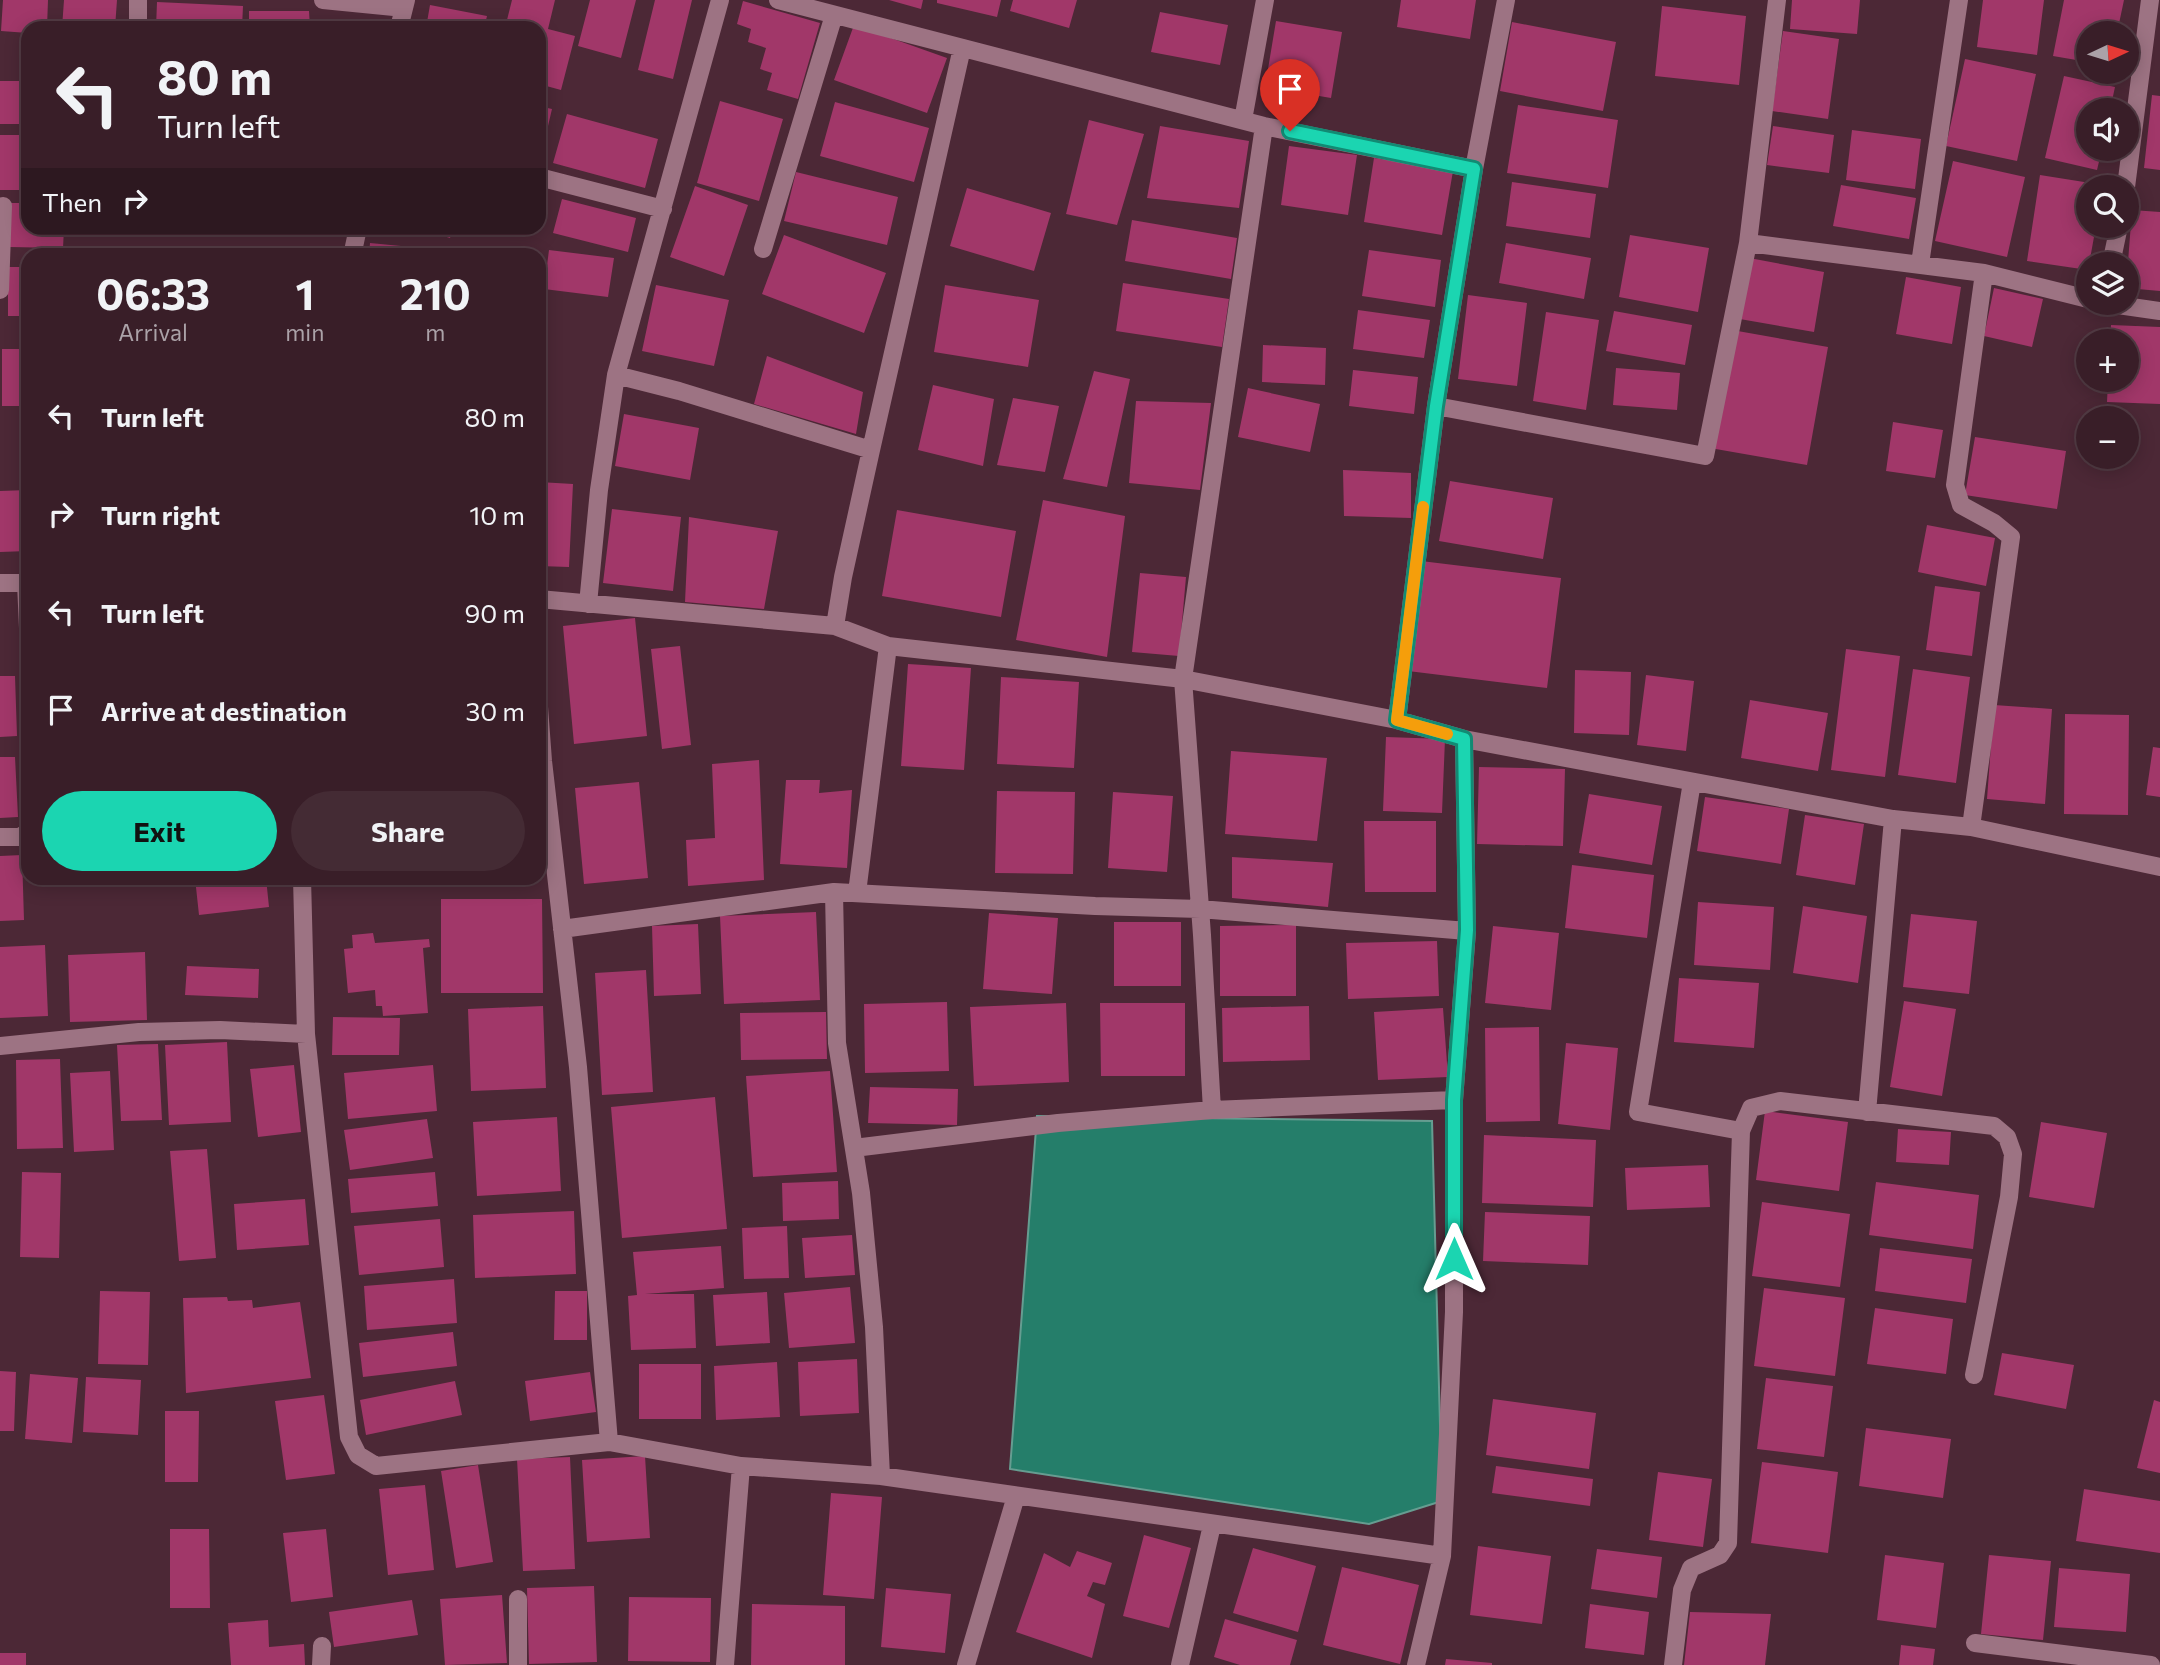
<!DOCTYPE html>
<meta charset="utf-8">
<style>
body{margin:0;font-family:Commissioner,sans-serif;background:#442b34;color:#f1f3f6;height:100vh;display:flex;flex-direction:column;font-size:26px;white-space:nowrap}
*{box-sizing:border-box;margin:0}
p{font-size:23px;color:#aba2a8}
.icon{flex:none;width:38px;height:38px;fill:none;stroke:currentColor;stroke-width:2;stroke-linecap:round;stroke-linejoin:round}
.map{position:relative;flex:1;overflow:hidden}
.sheet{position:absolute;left:21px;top:248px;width:525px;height:637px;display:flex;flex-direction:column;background:#391e28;border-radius:21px;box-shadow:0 4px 18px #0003,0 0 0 2px #533c45}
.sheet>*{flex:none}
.guide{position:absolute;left:21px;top:21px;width:525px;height:214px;border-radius:21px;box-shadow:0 4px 18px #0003,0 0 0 2px #533c45;background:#391e28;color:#f1f3f6;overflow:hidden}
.needle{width:46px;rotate:86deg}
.controls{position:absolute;left:2076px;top:21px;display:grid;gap:14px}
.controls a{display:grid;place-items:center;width:63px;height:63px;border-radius:50%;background:#391e28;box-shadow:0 4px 18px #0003,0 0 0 2px #533c45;font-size:35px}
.pin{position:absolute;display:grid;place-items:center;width:60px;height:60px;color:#fff;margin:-72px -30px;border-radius:50% 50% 50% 0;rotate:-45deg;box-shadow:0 0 7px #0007}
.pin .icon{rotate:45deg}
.me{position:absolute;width:77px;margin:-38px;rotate:0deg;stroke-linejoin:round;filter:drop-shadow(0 0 5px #0008)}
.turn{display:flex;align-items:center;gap:24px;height:147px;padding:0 21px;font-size:32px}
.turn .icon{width:91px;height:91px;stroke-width:2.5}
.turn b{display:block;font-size:49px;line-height:60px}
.then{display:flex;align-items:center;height:66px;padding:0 21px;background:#0003;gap:14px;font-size:26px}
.eta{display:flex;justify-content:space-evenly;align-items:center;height:119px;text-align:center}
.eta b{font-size:42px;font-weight:700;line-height:49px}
.primary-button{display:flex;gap:14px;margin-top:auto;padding:14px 21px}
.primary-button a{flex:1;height:80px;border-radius:42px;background:#1bd5b1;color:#111;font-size:28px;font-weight:700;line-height:80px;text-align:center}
.primary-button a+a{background:#442b34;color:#f1f3f6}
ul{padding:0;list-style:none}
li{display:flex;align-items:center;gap:21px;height:98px;padding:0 21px}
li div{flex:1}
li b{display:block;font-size:26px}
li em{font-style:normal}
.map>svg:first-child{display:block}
</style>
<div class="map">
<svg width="2160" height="1665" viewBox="0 0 2160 1665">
<rect width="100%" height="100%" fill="#4c2836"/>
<!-- water -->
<path fill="#257e6a" stroke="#669d91" stroke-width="2" d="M1037,1116l395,5 10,380 -73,23 -359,-55z"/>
<!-- building -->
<path fill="#a13769" d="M3,0h45l-1,28h-19v5l-27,-2z
M64,0h53l-2,28h-53z
M512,0h43l-7,29 27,7 -14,54 -22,-6v-56h-34z
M590,0h46l-15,58 -43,-12z
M655,0h37l-19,79 -35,-9z
M889,0h34l-2,9z
M937,0h64l-4,17 -60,-14z
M1013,0h64l-8,28 -59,-17z
M1401,0h75l-6,39 -73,-12z
M1792,0h68l-3,34 -67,-5z
M1983,0h61l-7,55 -60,-8z
M2064,0h60l-7,33h-29v29l-35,-6z
M743,1l77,22 -22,76 -31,-9 5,-17 -12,-4 6,-21 -18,-6 3,-13 -14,-5z
M157,2l86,4 -1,22h-86z
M430,5l57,11 -3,12h-58z
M1662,6l84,10 -7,69 -84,-9z
M249,11h60l1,17h-61z
M1160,12l68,13 -8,40 -69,-13z
M326,20l56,6v2h-56z
M1276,21l66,11 -11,66 -66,-11z
M1512,22l104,20 -13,69 -103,-20z
M854,25l93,33 -20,55 -93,-33z
M1783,31l56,8 -11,80 -56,-8z
M1965,59l71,15 -19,87 -71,-15z
M2064,76l51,11 -5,23h-22v39h14l-5,21 -52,-12z
M0,81h28v43h-28z
M2152,95l8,1v74l-16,-2z
M720,101l63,18 -24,82 -62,-18z
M835,102l94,26 -15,54 -94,-26z
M1518,105l100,15 -10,68 -101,-15z
M539,106l13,3 -12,51h-1z
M567,114l91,25 -13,49 -92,-25z
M1089,120l55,14 -27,91 -51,-11z
M1160,126l89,15 -10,67 -92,-10z
M1773,126l61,9 -5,38 -62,-8z
M1852,130l69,9 -6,50 -69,-9z
M0,135h28v55h-28z
M1289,146l68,9 -9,60 -67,-10z
M1374,158l79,13 -11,64 -78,-13z
M1953,161l72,16 -18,80 -72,-16z
M796,172l102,25 -11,48 -103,-24z
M2040,175l63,10 -1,2h-14v39h8l-8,44 -61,-9z
M1512,182l84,12 -6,44 -84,-12z
M1841,185l75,13 -7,41 -76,-13z
M695,186l53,19 -24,71 -54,-19z
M967,188l84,25 -17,58 -84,-25z
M562,199l74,19 -8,34 -75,-19z
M9,203h19v25h36l-1,20 -54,-1z
M2132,210l28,2v79l-34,-3z
M1132,220l105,18 -6,41 -106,-18z
M417,228h36l-3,10z
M784,235l102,38 -22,60 -102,-39z
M1630,235l79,13 -11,64 -79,-15z
M370,243l62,6v7h-63z
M1506,243l85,15 -7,41 -85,-16z
M549,250l65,8 -6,39 -64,-8z
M1369,250l72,10 -6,47 -73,-11z
M1744,257l80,15 -10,60 -80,-14z
M8,267h20v49h-20z
M1906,277l55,10 -9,57 -56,-10z
M1123,283l106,16 -7,48 -106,-16z
M656,285l73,15 -15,66 -72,-15z
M945,285l94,15 -11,67 -94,-15z
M1994,288l49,11 -11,48 -48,-11z
M1468,295l59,8 -10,83 -59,-7z
M1358,310l72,10 -6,38 -71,-9z
M1614,311l78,14 -7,40 -79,-14z
M1546,312l53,8 -13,90 -53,-9z
M2111,325l49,2v77l-53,-2 1,-22h18v-39h-16z
M1732,330l96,17 -21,118 -97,-17z
M1263,345l63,3 -1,37 -63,-3z
M2,349h26v57h-26z
M767,356l96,36 -7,42 -102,-30z
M1616,368l64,5 -3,37 -64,-5z
M1353,370l65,7 -4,37 -65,-8z
M1094,371l36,8 -23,108 -44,-8z
M933,385l61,14 -11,67 -65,-16z
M1248,388l72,16 -10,48 -72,-15z
M1013,398l46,8 -14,66 -48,-7z
M1136,401l75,2 -11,87 -71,-7z
M624,414l75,14 -9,52 -75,-14z
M1893,422l50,8 -8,48 -49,-7z
M1975,437l91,14 -9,58 -92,-14z
M1343,470l68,3v45l-67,-2z
M1450,481l103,17 -10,61 -104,-18z
M539,482l34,2 -4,83 -30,-1z
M28,490v61l-28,1v-61z
M1043,500l82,16 -18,141 -91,-17z
M612,509l69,8 -8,74 -70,-8z
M897,510l119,21 -15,86 -119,-21z
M689,517l89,14 -14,78 -79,-7z
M1927,525l68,13 -9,48 -68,-14z
M1421,561l140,17 -14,110 -139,-17z
M1140,573l46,4 -7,79 -47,-4z
M1935,586l45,6 -8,64 -46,-6z
M635,618l12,118 -73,8 -11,-118z
M680,646l11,99 -29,4 -11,-100z
M1846,649l54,7 -15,121 -54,-7z
M908,664l63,4 -7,102 -63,-4z
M1913,669l57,8 -14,106 -58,-8z
M1575,670l56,2 -2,63 -55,-2z
M1646,675l48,6 -8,70 -49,-6z
M0,676h15l2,60 -17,1z
M1001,677l78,5 -5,86 -77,-4z
M1750,700l78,13 -10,58 -77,-13z
M1994,705l58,4 -7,95 -58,-5z
M2065,714l64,1 -1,100 -64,-1z
M1386,737l59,2 -3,74 -59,-2z
M2153,747l7,1v49l-14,-2z
M1231,751l96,7 -10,83 -92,-7z
M0,757h15l3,60 -18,1z
M759,760l5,120 -76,6 -2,-46 29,-2 -3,-74z
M1479,767l86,2 -2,77 -86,-2z
M786,780h34l-1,13 33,-3 -5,78 -67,-4z
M639,782l9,96 -64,6 -9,-96z
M997,791l78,1 -2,82 -78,-1z
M1113,792l60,4 -6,76 -59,-4z
M1589,794l73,12 -10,59 -73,-12z
M1705,797l84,12 -8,55 -84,-13z
M1805,815l59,9 -9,61 -59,-10z
M1364,821h72v71h-71z
M22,855l2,65 -24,1v-65z
M1232,857l101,6 -5,44 -96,-9z
M1572,865l82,10 -7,63 -82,-10z
M195,878h71l3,29 -70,8z
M441,899h101l1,94h-102z
M1698,902l76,5 -4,63 -76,-5z
M1803,906l64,10 -9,67 -65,-10z
M816,912l4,88 -96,4 -4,-88z
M989,913l69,5 -6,76 -69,-5z
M1911,914l66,7 -8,73 -66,-7z
M1114,922h67v64h-67z
M698,924l3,70 -47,2 -2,-70z
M1296,925v71h-76v-70z
M1493,926l66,7 -8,77 -66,-7z
M373,933l2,10 54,-4 1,8 -7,1 5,65 -45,3 -1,-10h-6l-1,-16 -27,3 -4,-44 9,-1 -1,-13z
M1437,941l2,55 -91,3 -2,-56z
M45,945l3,71 -48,2v-71z
M145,952l2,68 -77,2 -2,-67z
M187,966l72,3 -1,29 -73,-3z
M646,970l7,122 -51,3 -7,-122z
M1679,978l80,5 -5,65 -80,-6z
M1904,1001l52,8 -14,87 -52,-9z
M947,1002l2,69 -84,2 -1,-69z
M1066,1003l3,79 -95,4 -4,-79z
M1100,1003h85v73h-84z
M543,1006l3,82 -75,3 -3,-82z
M1309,1006l1,54 -87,2 -1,-54z
M1443,1008l5,69 -70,3 -4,-68z
M826,1012l1,47 -86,1 -1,-47z
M333,1017l67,1 -1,37h-67z
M1539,1027l1,94 -54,1 -1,-94z
M227,1042l4,80 -62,3 -4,-80z
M1566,1043l52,5 -8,82 -52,-6z
M158,1044l4,76 -41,1 -4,-76z
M60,1059l3,89 -46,1 -1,-89z
M294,1065l7,67 -43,5 -8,-68z
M433,1065l4,46 -89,8 -4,-46z
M110,1071l4,79 -40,2 -4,-79z
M830,1071l7,101 -84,5 -7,-101z
M870,1087l88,2 -1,36 -89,-2z
M715,1097l12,132 -105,9 -11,-131z
M1765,1111l83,11 -9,69 -83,-11z
M557,1117l4,74 -84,5 -4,-74z
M427,1119l6,39 -83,12 -6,-40z
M2041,1122l66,11 -13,75 -65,-11z
M1898,1129l53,3 -2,33 -53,-3z
M1484,1135l112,5 -3,67 -111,-4z
M207,1149l9,109 -37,3 -9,-110z
M1708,1165l2,42 -83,3 -2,-42z
M22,1172l39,1 -2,85 -39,-1z
M435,1172l3,34 -87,7 -3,-34z
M838,1181l1,38 -56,2 -1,-38z
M1876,1182l103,13 -6,54 -104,-14z
M305,1199l4,46 -72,5 -3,-46z
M1762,1202l88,12 -10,73 -88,-11z
M574,1211l2,63 -101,4 -2,-63z
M1485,1212l105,4 -2,49 -105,-4z
M440,1219l4,48 -85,8 -5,-49z
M787,1226l2,52 -45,1 -2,-51z
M852,1235l3,40 -50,3 -3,-40z
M721,1246l3,42 -79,6h49l2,54 -65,2 -3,-54 9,-1 -4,-43z
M1880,1248l92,11 -6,44 -91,-12z
M454,1279l3,44 -90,7 -3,-44z
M850,1287l5,56 -66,5 -5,-55z
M1764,1288l81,10 -10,78 -81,-10z
M100,1291l50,1 -2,73 -50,-1z
M555,1291h32v49h-33z
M767,1292l3,51 -54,3 -3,-51z
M227,1297l1,4 24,-1 1,8 47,-6 11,76 -125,15 -3,-95z
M1875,1308l78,11 -7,55 -79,-10z
M453,1332l4,34 -94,11 -4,-34z
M2002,1353l72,12 -8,44 -72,-14z
M857,1359l2,54 -59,3 -2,-54z
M777,1362l3,55 -64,3 -2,-54z
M639,1364h62v55h-62z
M0,1371l16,1 -2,59h-14z
M590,1372l6,40 -66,9 -5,-40z
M30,1374l48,4 -6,65 -47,-4z
M86,1377l55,3 -3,55 -55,-3z
M1766,1378l67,8 -9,71 -67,-8z
M455,1381l7,34 -96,20 -6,-35z
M324,1395l11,79 -49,6 -11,-79z
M1493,1399l103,14 -7,56 -103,-14z
M2154,1400l6,2v71l-23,-5z
M165,1411h34l-1,71h-33z
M1866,1428l85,11 -8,59 -84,-12z
M645,1456l5,82 -63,4 -5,-82z
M570,1457l5,112 -52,2 -6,-112z
M1762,1462l76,10 -10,81 -77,-10z
M478,1465l15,97 -37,6 -15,-97z
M1496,1466l97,13 -3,27 -98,-13z
M1658,1472l54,7 -9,68 -54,-7z
M425,1485l9,85 -46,5 -9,-86z
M2084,1489l76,12v52l-84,-12z
M831,1493l51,4 -8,102 -51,-4z
M170,1529h39l1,79h-40z
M326,1529l7,68 -42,5 -8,-69z
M1144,1535l47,13 -22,80 -46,-12z
M1478,1546l73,10 -9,68 -72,-9z
M1253,1548l63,18 -18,66 -65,-19z
M1597,1549l65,8 -5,41 -66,-9z
M1077,1551l35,12 -7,22 -12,-3 -6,14 18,8 -13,54 -76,-26 28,-79 26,14z
M1885,1555l59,8 -8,65 -59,-8z
M1989,1555l62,6 -8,79 -62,-6z
M1342,1567l77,18 -19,79 -77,-19z
M2059,1568l71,6 -4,58 -72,-5z
M594,1586l3,76 -68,2 -2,-76z
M886,1588l65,6 -6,59 -64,-6z
M502,1595l5,68 -62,2 -5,-66z
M629,1597l82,1 -1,64 -82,-1z
M412,1600l6,35 -84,12 -5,-35z
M752,1604l93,2v59h-94z
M1590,1604l59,8 -5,43 -59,-7z
M1690,1612l81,2 -6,51h-81z
M1225,1619l72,21 -7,25h-50l-26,-8z
M268,1620l1,27 35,-3 1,21h-74l-3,-42z
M1901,1645l34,4 -2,16h-34z
M0,1653h26v12h-26z
M1446,1659l46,4v2h-47z"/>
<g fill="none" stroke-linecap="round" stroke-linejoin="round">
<!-- minor -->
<path stroke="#9d7383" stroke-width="18" d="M138,0v28
M323,0l81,8
M720,0l-104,375 63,16 192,59
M778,0l486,126 210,43
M399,28l7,-28
M1243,120l22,-120
M539,177l124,32
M2126,187l24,-187
M1748,243l29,-243
M763,249l71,-234
M352,256l6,-28
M1920,264l39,-264
M2111,264l8,-38
M0,290l3,-84
M2104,303l56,8
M1436,406l38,-237 32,-169
M0,583h28
M26,583l2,45
M539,599l296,27 53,20 295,33 214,41 67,19 429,80 78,8 189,40
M588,604l11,-114 17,-115
M835,626l8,-49 28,-127 91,-402
M539,707l4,54 35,306 31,375 132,24 -16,199
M1397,720l39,-314 269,50 43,-213 236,30
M1692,782l-54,330 103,19
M1971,827l40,-290 -17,-14 -33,-18 -6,-20 29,-212 104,26
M0,837h20l8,-5
M834,892l261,14 105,3 267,22
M857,893l31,-247
M562,929l272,-37 3,151 24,150 13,134 7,149
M306,1034l43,403 9,18 18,11 233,-24
M0,1046l139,-14 81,-2 86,4 -4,-156
M1212,1110l-10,-175 -19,-256 81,-553
M1867,1112l26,-293
M854,1148l204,-25 154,-13 242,-10
M741,1466l140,10 561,80
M1975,1643l176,22
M321,1665l1,-19
M518,1665v-66
M966,1665l50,-169
M1180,1665l32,-140
M1416,1665l26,-109 12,-244v-212l13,-169 -3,-192
M1673,1665l9,-75 9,-22 29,-13 8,-12 13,-412 10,-23 29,-7 214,25 13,11 6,17 -4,43 -35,178"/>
</g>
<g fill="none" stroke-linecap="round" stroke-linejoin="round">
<defs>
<path id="route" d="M1290,131l184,38 -38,237 -39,314 67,19 3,191 -13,170v159"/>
</defs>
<!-- route casing -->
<use href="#route" stroke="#128a73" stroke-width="18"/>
<!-- route -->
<use href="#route" stroke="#1bd5b1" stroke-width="12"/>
<!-- slow -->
<path stroke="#f59e0b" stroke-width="12" d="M1423,507l-26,213 50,14"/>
</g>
</svg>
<div class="controls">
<a><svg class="needle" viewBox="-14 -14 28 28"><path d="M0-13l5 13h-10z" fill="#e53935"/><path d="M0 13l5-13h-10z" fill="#aba2a8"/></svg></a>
<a><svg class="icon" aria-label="sound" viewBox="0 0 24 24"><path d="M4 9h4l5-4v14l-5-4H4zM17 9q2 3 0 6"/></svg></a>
<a><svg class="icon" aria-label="search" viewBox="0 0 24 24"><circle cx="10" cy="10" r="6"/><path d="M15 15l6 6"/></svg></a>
<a><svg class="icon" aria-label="layers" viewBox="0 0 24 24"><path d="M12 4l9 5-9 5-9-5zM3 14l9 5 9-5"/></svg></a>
<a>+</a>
<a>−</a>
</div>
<div class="pin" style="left:1290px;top:131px;background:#d93025"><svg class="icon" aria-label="arrive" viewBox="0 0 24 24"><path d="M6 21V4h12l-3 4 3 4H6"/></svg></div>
<svg class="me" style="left:1454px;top:1259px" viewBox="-20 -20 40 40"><path d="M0-17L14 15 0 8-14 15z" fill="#1bd5b1" stroke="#fff" stroke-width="4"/></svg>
<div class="guide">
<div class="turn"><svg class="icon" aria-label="left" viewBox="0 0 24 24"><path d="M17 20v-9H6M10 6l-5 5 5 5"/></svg><div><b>80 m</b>Turn left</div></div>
<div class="then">Then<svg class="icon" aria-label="right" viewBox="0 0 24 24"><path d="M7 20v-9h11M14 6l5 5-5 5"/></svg></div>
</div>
<section class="sheet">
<div class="eta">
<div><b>06:33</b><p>Arrival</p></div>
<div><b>1</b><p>min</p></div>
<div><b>210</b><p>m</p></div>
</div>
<ul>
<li><svg class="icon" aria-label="left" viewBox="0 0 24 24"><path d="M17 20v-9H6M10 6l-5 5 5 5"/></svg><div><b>Turn left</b></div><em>80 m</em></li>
<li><svg class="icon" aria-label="right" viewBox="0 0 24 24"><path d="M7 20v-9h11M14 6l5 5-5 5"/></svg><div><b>Turn right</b></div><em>10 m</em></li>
<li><svg class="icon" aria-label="left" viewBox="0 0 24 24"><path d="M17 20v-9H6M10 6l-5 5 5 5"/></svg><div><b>Turn left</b></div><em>90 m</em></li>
<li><svg class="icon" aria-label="arrive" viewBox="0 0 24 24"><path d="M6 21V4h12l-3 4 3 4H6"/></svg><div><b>Arrive at destination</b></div><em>30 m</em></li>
</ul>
<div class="primary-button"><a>Exit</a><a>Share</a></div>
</section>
</div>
